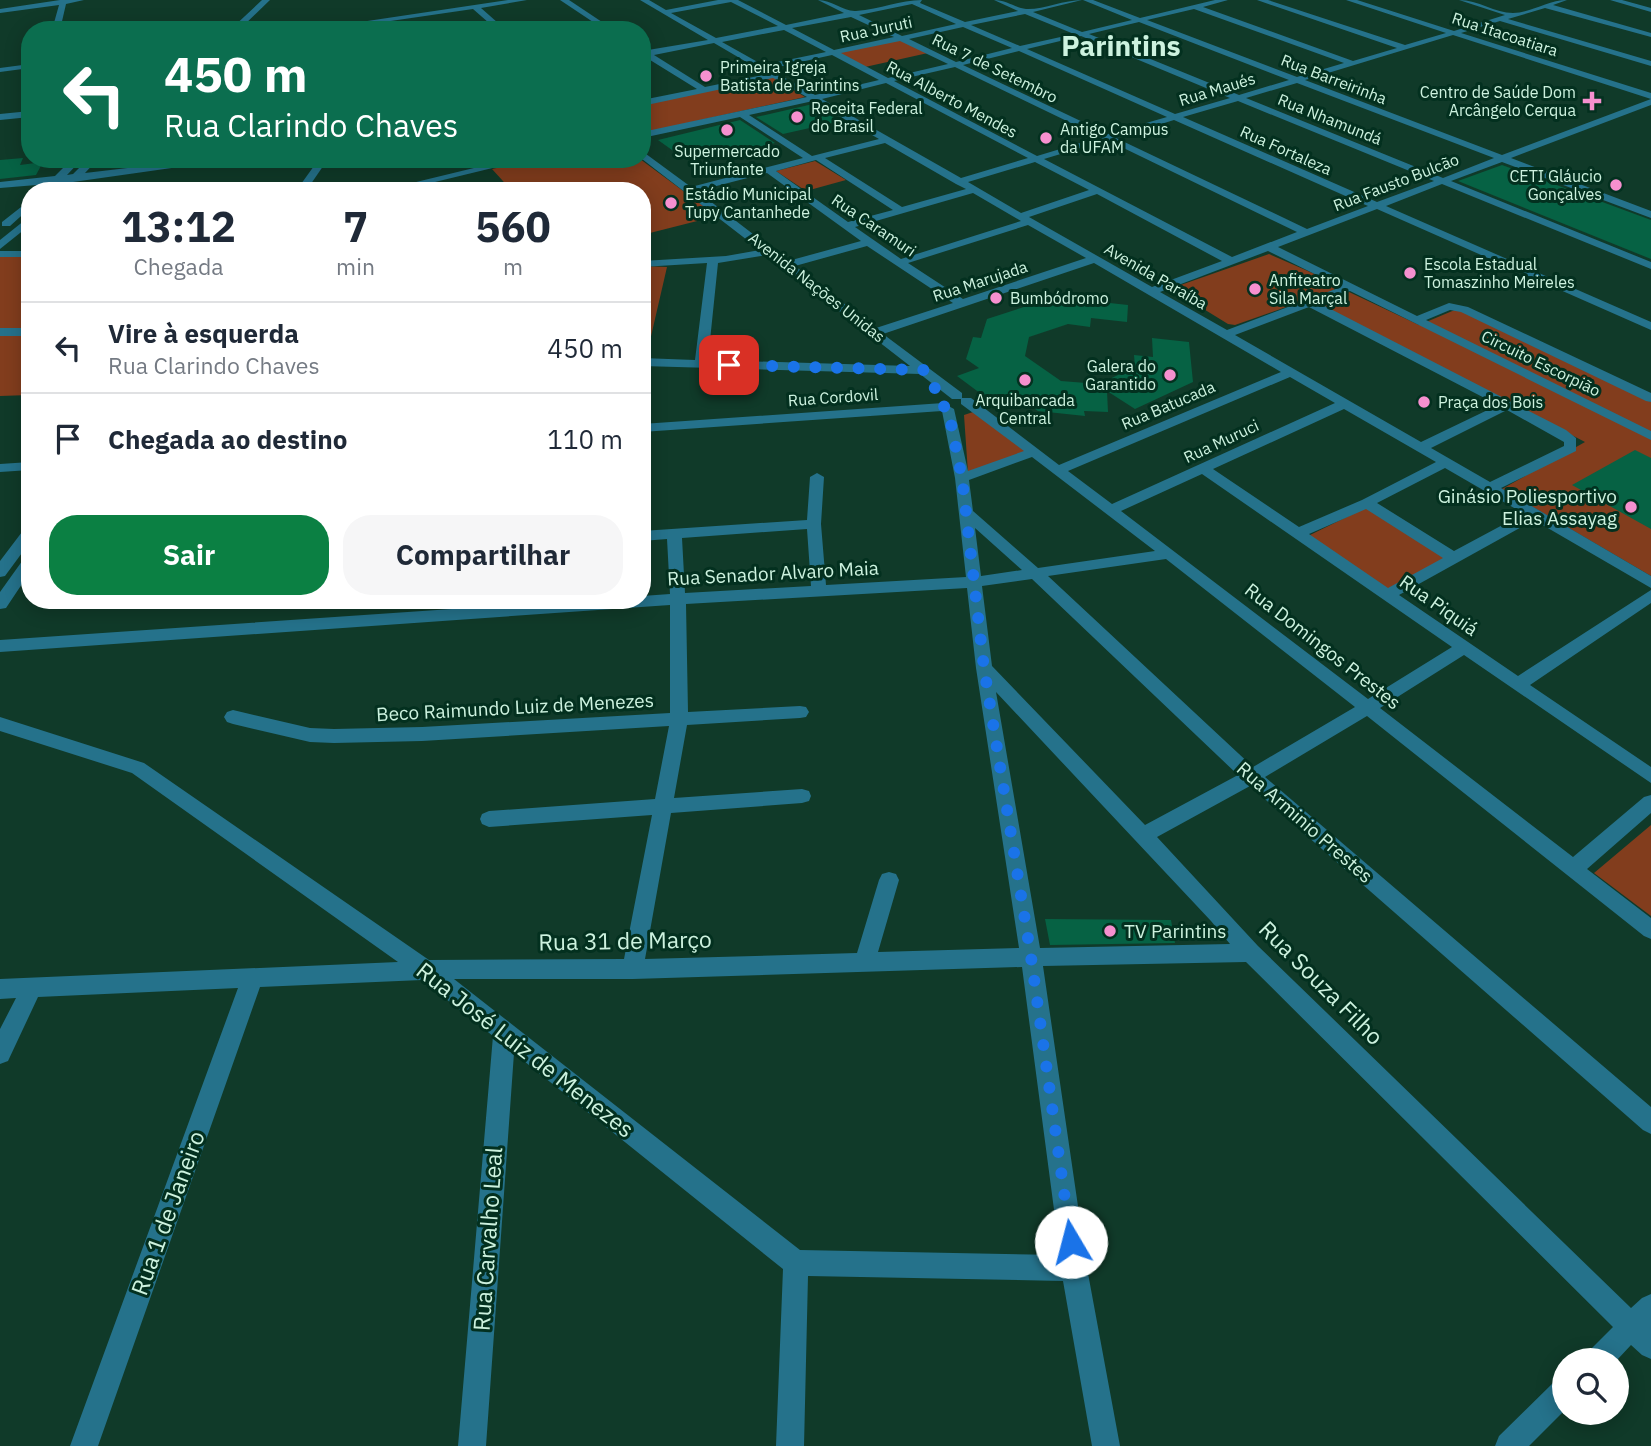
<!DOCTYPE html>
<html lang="pt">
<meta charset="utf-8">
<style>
body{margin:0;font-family:"IBM Plex Sans",sans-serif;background:#f6f6f7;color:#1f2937;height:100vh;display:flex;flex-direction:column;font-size:26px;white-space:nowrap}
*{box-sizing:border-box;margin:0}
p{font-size:23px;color:#747a83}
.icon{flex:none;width:38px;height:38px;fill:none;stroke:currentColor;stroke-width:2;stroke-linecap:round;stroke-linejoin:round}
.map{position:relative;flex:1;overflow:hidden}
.sheet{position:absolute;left:21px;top:182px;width:630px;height:427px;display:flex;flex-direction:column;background:#fff;border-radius:28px;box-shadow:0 4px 18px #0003}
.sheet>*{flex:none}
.hud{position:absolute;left:21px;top:21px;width:630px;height:147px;border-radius:28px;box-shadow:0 4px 18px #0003;background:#0b6e4f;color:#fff;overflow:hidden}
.controls{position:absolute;left:1552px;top:1348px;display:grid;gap:14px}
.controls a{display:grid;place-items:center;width:77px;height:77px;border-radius:50%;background:#fff;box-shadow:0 4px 18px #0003;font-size:35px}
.pin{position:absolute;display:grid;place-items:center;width:60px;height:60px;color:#fff;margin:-30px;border-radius:14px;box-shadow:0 4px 10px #0006}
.me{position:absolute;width:77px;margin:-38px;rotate:352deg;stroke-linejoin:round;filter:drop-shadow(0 0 5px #0008)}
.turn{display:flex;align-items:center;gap:24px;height:147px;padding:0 28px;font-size:32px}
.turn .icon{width:91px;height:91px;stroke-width:2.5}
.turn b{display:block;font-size:49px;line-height:60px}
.eta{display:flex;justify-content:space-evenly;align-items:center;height:119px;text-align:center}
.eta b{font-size:42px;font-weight:700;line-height:49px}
.primary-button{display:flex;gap:14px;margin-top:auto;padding:14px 28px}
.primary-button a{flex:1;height:80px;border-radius:28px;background:#0b8043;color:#fff;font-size:28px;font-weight:700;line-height:80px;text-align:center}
.primary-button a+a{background:#f6f6f7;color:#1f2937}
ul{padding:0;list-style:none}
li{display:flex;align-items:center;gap:21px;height:91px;padding:0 28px;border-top:2px solid #e0e1e3}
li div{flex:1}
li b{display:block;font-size:26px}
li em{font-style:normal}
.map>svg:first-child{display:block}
</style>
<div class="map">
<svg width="1651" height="1446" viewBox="0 0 1651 1446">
<rect width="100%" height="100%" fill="#103a29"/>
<!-- green -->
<path fill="#823d1d" d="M901,39l27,14 -63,14 -27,-14z
M773,77l32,20 -163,36v-29z
M537,159h103l77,57 -75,19v-44h-130l-20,-22z
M815,161l31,19 -40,11 -30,-20z
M1269,254l64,28 3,4 -2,4 -99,35 -7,-1 -52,-32 -1,-5z
M0,255h30v140l-30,1z
M642,266l25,1 -21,91h-4z
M1349,292l70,33 38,-16 194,93v174l-149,-87 83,-47 -266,-138z
M976,411l53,40 -61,22 -4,-58z
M1367,507l83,51 -63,33 -79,-55z
M1651,825v91l-57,-43z"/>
<!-- building -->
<path fill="#066244" d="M813,104l28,17 -58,13 -27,-17z
M740,120l35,23 -45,11 -13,-9 -38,10 -21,-15z
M23,158l-3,7 23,-3 -7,13 -36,4v-19z
M1502,165l149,55v39l-193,-78z
M1055,297l73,8 -1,17 -36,-4 -1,9 -22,-3 -39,13 -4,19 36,25 38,3 36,-17 -1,-12 19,2 -1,-19 37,4 4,40 -58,27 -28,-18 1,21 -24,-1 1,5 -47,-5 -16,-11 -22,8 -43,-32 22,-8 -13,-9 7,-22 8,1 6,-19z
M1635,450l16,8v71l-79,-44z
M1045,919l126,1 4,23 -125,2z"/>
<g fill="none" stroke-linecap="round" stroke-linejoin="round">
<!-- minor -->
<path fill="#25728b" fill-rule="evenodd" d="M60,0h24l-18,4 -6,26h-8l7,-25 -59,8v-4z
M262,0h8l-31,30h-9z
M508,0h19l-46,8 25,22h-9l-24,-21 -144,21h-22z
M560,0h9l45,30h-9z
M640,0h9l17,10 52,-10h20l48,25 58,-12 -26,-13c14,0 26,12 38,11 25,-2 44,-11 66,-11l-2,3 45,19 53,-11 -24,-11c13,0 21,8 32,9 16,1 38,-9 56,-9l-49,12 49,20 50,-12 -49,-20h10l47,18 75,-18h13l-25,7 150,54 44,-13 -140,-48h11l137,45 41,-12 -100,-33h11l97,31 51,-16 -46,-15c19,0 36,13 54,13 18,0 35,-13 54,-13l-14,5 98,28v4l-106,-29 -37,11 143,42v5l-151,-45 -39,12 190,60v6l-198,-64 -148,45 197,75 149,-56v6l-140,53 140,53v7l-149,-56 -51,19 200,81v7l-209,-85 -56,22 265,116v8l-274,-121 -99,38 139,69 32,-13 19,4 183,86v9l-5,-1 -185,-89 -11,-2 -24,10 225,111v9l-301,-149 -31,12 247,127 10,8v13l-75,37 150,88v12l-117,-68 -135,75 119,81 133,-86v13l-121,82 121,82v16l-187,-128 -84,53 193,149 71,-60 7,-2v18l-64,56 64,49v21l-7,-3 -277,-220 -102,61 386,330v27l-8,-4 -393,-344 -93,51 101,109 373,362 11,-10 9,-4v65l-9,-4 -11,-10 -14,15h-32l4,-9 24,-24 -367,-365 -203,4 44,302 33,178h-28l-29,-165 -255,-5 -4,170h-28l7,-177 -269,-216 -28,393h-28l35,-410 -71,-56 -162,7 -162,459h-28l168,-458 -200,9 -30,64 -8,3v-35l16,-31 -16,1v-20l398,-17 -266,-189 -132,-42v-14l144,46 285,197 195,-1 28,-144 -163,12 -7,-3 -2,-5 2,-5 7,-3 166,-12 14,-73 -247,15 -88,2 -24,-1 -77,-18 -6,-2 -3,-5 3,-5 6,-2 77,18 24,1 88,-2 248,-14v-108l-670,47v-12l582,-40h60v-4l28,-2 -3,-55 -25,2v-10l165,-11 3,-43 7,-4 7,4 -3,47 5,61 140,-8 -11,-99 -13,-67 -300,21v-8l301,-21 11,6 14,62 56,-20 -63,-47v-5h-9l-32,-25 -278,-8v-8l53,2 12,-97 -65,4v-6l84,-5 34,-6 -118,-91v-8l49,36 112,-29 -63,-41 -98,21v-6l165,-35 -34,-19 -131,28v-6l55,-11 -55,-34v-4l66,-11zM731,2l47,24 -62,12 -45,-25zM912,4l44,20 -54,12 -43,-21zM1194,9l150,54 -47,14 -150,-57zM1025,14l49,20 -54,12 -49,-21zM851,17l43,20 -60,13 -42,-22zM1139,22l150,58 -50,15 -150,-61zM963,27l49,21 -56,14 -47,-23zM784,30l42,22 -63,13 -41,-23zM1081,36l149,62 -55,16 -148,-65zM900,41l48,23 -60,14 -47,-25zM714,43l53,31 -62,13 -51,-32zM1019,51l148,66 -59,17 -145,-69zM832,55l47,25 -64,15 -46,-26zM955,67l145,70 -63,19 -143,-75zM886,83l142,75 -67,20 -139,-79zM1297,83l197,75 -51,20 -197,-80zM813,101l66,38 -67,17 -63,-41zM1238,101l196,80 -57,21 -194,-85zM1174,120l194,86 -61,23 -191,-91zM1107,140l190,92 -65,25 -188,-98zM885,143l71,41 10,5 -64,18 -77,-49zM816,160l77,50 -45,12 -72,-51zM1035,162l54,28 -68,23 -53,-31zM767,173l94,68 -73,20 -91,-70zM973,193l48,28 -120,38 -46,-32zM1097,194l125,67 -70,26 -123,-70zM1028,225l58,33 -123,41 -55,-36zM867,246l86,57 -77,25 -81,-62zM1268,251l73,36 -114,43 -67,-38zM767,255l143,111 -202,-6 10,-97zM1094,263l187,109 -222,93 -88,-67h-9v-5l-79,-59zM1309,307l189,98 -77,37 -186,-107zM1290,377l45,26 -223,101 -44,-33zM1344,409l92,53 -74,38 -63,27 -86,-58zM1507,410l57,32v4l-74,36 -59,-34zM1032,457l123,94 -117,17 -65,-57 -4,-31zM1445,468l76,44 2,2 -69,37 -77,-48zM1202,474l250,173 -84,52 -247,-188zM1366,509l77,49 -55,30 -79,-54zM975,528l47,42 -41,6zM807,529l4,57 -126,7 -3,-55zM1166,559l189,148 -102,60 -205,-191zM1032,579l206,196 -93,50 -153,-159 -10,-80zM967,588l9,80 43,280 -141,4 21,-72 -3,-6 -7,-2 -7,2 -3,6 -22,73 -212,6 26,-146 131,-10 7,-2 2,-5 -2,-5 -7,-2 -128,9 13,-73 113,-7 6,-1 3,-5 -3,-5 -6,-1 -112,6 -2,-108zM996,692l215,229 19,23 -190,4zM1022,967l38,288 -260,-5 -346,-271h179z
M1610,0h12l29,8v4z
M30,64v4l-30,4v-4z
M30,111v6l-30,3v-6z
M72,159h10l-15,16 6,-1 15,-15h10l-13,14 119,-14h31l-162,23 -73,6v-6l55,-6z
M319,159h9l-22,32h-10z
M511,159h18l-131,32h-19z
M30,200v8l-20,18h-8v-4z
M30,216v9l-30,24v-9z
M0,251h30v6h-30z
M0,328h30v8h-30z
M30,462v8l-30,2v-8z
M30,526v16l-25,34 -5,1v-16l25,-33z
M30,555v17l-24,36 -6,1v-17l25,-35z
M1564,1378v33l-35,35h-34l4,-10 55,-54z"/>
</g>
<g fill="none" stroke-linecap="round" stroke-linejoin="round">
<!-- route -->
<path stroke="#1a73e8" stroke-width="12" stroke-dasharray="0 21.6" d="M729,365l195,5 18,30v5l6,4 14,69 22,190 47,289 40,285"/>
</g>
<!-- markers -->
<g fill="#f690cf" stroke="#03301f" stroke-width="2.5">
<circle cx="706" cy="76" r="7"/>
<path d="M1588.5 90.5h7v7h7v7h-7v7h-7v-7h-7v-7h7z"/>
<circle cx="797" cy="117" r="7"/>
<circle cx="727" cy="130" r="7"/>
<circle cx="1046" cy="138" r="7"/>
<circle cx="1616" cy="185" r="7"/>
<circle cx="671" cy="203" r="7"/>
<circle cx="1410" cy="273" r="7"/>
<circle cx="1255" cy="289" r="7"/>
<circle cx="996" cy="298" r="7"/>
<circle cx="1170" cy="375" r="7"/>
<circle cx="1025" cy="380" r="7"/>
<circle cx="1424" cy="402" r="7"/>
<circle cx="1631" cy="507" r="7"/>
<circle cx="1110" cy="931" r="7"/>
</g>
<g text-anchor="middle" stroke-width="6" stroke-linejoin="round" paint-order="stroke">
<!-- far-street labels -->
<g font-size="16" fill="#cdf2df" stroke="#03301f">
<text transform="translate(876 29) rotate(-12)" y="6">Rua Juruti</text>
<text transform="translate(1505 34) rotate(18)" y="6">Rua Itacoatiara</text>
<text transform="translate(995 68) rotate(26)" y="6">Rua 7 de Setembro</text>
<text transform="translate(1334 79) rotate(21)" y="6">Rua Barreirinha</text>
<text transform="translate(1217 89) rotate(-17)" y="6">Rua Maués</text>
<text transform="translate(952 99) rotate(28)" y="6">Rua Alberto Mendes</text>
<text transform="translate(1330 119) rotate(22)" y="6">Rua Nhamundá</text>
<text transform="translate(1286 150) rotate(24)" y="6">Rua Fortaleza</text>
<text transform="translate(1396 182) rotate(-21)" y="6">Rua Fausto Bulcão</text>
<text transform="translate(874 225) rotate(34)" y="6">Rua Caramuri</text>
<text transform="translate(1156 276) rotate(30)" y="6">Avenida Paraíba</text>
<text transform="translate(980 281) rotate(-18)" y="6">Rua Marujada</text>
<text transform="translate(817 287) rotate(38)" y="6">Avenida Nações Unidas</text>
<text transform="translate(1541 363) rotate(26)" y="6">Circuito Escorpião</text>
<text transform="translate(833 397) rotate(-4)" y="6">Rua Cordovil</text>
<text transform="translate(1168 405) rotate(-23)" y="6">Rua Batucada</text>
<text transform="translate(1221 441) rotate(-25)" y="6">Rua Muruci</text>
</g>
<!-- far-poi labels -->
<g font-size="16" fill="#cdf2df" stroke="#03301f" text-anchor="start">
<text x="720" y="73">Primeira Igreja<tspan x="720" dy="18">Batista de Parintins</tspan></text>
<text x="1576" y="98" text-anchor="end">Centro de Saúde Dom<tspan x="1576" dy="18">Arcângelo Cerqua</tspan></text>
<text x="811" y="114">Receita Federal<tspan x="811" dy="18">do Brasil</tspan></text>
<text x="1060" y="135">Antigo Campus<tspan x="1060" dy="18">da UFAM</tspan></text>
<text x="727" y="157" text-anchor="middle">Supermercado<tspan x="727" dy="18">Triunfante</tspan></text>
<text x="1602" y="182" text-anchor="end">CETI Gláucio<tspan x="1602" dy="18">Gonçalves</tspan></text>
<text x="685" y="200">Estádio Municipal<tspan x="685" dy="18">Tupy Cantanhede</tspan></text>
<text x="1424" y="270">Escola Estadual<tspan x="1424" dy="18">Tomaszinho Meireles</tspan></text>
<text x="1269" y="286">Anfiteatro<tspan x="1269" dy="18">Sila Marçal</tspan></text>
<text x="1010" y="304">Bumbódromo</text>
<text x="1156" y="372" text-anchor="end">Galera do<tspan x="1156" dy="18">Garantido</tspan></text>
<text x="1025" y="406" text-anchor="middle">Arquibancada<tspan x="1025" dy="18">Central</tspan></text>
<text x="1438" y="408">Praça dos Bois</text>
</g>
<!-- poi labels -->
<g font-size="19" fill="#cdf2df" stroke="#03301f" text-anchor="end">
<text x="1617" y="503">Ginásio Poliesportivo<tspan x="1617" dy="22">Elias Assayag</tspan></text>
<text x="1124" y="938" text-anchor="start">TV Parintins</text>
</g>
<!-- street labels -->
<g font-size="19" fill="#cdf2df" stroke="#03301f">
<text transform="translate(773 573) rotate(-3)" y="7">Rua Senador Alvaro Maia</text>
<text transform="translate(1439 605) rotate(35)" y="7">Rua Piquiá</text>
<text transform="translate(1323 646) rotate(38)" y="7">Rua Domingos Prestes</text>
<text transform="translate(515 707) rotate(-3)" y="7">Beco Raimundo Luiz de Menezes</text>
<text transform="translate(1305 822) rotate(41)" y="7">Rua Arminio Prestes</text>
</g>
<!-- near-street labels -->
<g font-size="23" fill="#cdf2df" stroke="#03301f">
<text transform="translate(625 941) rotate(-1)" y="8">Rua 31 de Março</text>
<text transform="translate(1321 983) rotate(45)" y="8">Rua Souza Filho</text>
<text transform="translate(525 1050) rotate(38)" y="8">Rua José Luiz de Menezes</text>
<text transform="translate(168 1213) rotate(-70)" y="8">Rua 1 de Janeiro</text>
<text transform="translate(488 1239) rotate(-86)" y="8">Rua Carvalho Leal</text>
</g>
<!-- far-town labels -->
<g font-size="28" font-weight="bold" fill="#cdf2df" stroke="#03301f">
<text x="1121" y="56">Parintins</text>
</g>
</g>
</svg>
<div class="controls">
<a><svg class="icon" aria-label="search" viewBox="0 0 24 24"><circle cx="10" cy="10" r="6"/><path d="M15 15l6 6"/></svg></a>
</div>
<div class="pin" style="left:729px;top:365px;background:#d93025"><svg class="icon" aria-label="arrive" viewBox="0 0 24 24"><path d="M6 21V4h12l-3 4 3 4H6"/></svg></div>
<svg class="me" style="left:1071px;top:1242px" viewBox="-20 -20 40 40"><circle r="19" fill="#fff"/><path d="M0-13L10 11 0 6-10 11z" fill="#1a73e8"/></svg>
<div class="hud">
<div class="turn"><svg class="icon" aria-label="left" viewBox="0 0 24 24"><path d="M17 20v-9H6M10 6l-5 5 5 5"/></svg><div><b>450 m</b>Rua Clarindo Chaves</div></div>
</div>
<section class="sheet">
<div class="eta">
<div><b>13:12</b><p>Chegada</p></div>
<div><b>7</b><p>min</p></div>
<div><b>560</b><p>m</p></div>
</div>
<ul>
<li><svg class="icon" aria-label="left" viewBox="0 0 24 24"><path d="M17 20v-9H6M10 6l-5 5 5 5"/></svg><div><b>Vire à esquerda</b><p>Rua Clarindo Chaves</p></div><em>450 m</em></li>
<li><svg class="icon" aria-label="arrive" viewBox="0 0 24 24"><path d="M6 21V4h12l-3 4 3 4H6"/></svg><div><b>Chegada ao destino</b></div><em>110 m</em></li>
</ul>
<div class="primary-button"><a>Sair</a><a>Compartilhar</a></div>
</section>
</div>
